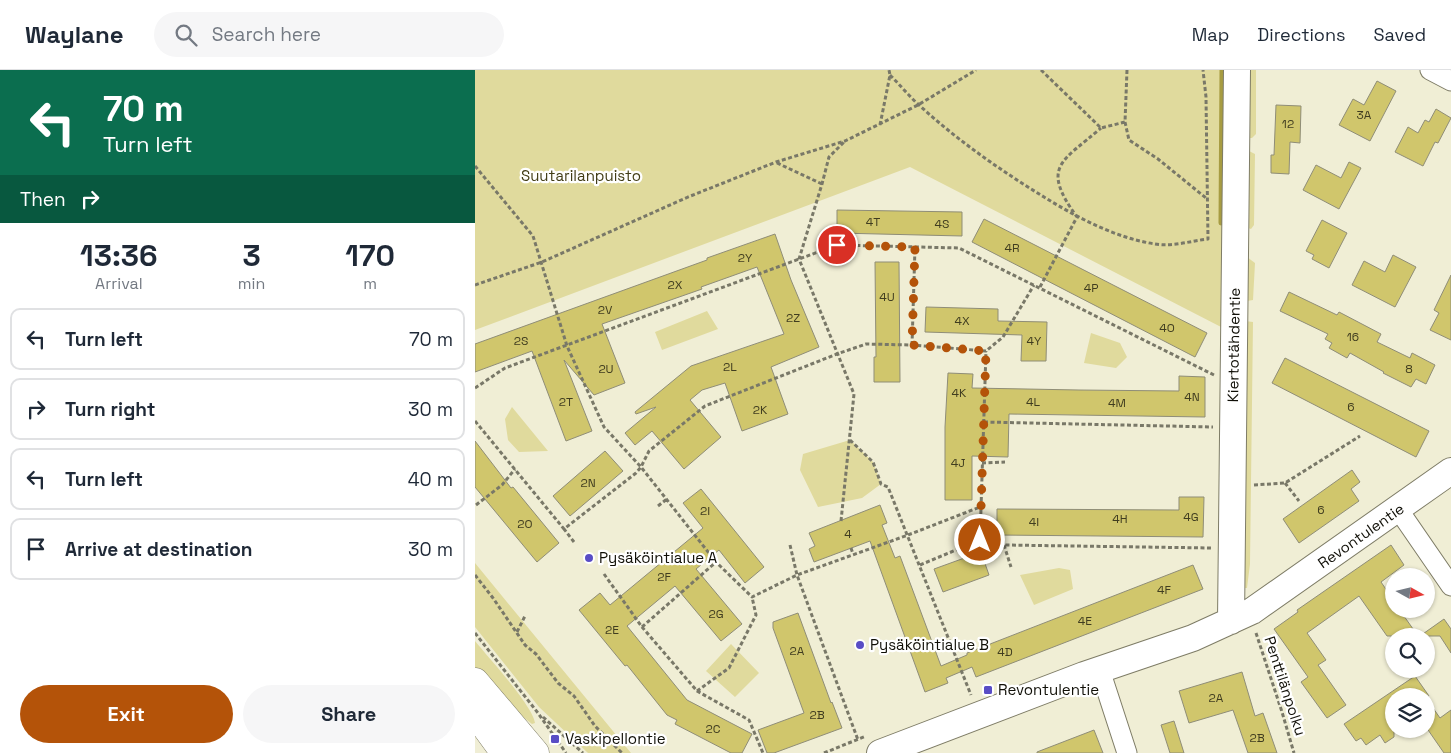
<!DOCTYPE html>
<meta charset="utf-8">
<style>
body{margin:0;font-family:"Space Grotesk",sans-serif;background:#f6f6f7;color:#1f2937;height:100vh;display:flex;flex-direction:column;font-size:19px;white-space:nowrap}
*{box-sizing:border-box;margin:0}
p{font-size:16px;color:#747a83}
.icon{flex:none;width:28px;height:28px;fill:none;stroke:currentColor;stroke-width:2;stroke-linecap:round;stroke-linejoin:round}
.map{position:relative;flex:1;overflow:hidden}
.panel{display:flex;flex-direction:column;background:#fff;width:475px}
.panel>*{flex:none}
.banner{background:#0b6e4f;color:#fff;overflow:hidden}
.needle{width:32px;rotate:98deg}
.buttons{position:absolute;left:910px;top:498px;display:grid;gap:10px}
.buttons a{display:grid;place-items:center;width:50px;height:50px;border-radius:50%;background:#fff;box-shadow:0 1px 4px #0004;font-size:25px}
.pin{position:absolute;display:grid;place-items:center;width:42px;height:42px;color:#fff;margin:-21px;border:2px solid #fff;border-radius:50%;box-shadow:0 1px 5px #0007}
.me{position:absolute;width:55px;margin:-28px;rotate:0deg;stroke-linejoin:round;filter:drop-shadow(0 0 4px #0008)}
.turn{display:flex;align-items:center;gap:18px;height:105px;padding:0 20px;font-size:22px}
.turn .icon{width:65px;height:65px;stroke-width:2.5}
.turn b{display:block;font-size:35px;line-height:42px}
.then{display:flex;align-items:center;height:48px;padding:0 20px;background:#0003;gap:10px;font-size:19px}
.eta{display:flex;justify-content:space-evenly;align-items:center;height:85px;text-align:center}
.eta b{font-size:30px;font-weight:800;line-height:35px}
.action{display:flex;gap:10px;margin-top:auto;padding:10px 20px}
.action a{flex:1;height:58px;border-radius:30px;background:#b45309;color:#fff;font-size:20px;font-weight:800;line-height:58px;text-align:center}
.action a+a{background:#f6f6f7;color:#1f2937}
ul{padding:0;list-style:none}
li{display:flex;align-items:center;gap:15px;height:62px;margin:0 10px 8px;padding:0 10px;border:2px solid #e0e1e3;border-radius:10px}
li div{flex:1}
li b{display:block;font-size:19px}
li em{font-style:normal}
header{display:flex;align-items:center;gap:30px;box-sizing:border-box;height:70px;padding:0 25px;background:#fff;border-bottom:1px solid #e0e1e3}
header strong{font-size:24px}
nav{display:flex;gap:28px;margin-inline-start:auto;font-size:18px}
.search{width:350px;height:45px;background:#f6f6f7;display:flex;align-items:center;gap:12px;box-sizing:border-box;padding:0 18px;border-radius:28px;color:#747a83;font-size:19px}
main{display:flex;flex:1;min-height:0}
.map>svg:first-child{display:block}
</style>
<header>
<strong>Waylane</strong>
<div class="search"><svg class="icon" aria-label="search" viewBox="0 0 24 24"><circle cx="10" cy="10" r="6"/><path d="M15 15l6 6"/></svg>Search here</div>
<nav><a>Map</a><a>Directions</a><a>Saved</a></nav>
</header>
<main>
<section class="panel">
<div class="banner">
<div class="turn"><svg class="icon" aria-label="left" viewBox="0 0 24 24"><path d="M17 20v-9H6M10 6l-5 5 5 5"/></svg><div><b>70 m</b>Turn left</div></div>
<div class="then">Then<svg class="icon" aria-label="right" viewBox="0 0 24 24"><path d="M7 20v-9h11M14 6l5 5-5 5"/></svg></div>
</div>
<div class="eta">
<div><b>13:36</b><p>Arrival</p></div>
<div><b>3</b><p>min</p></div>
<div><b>170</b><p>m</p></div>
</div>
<ul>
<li><svg class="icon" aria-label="left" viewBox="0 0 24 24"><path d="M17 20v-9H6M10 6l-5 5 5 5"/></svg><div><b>Turn left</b></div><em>70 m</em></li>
<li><svg class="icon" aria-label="right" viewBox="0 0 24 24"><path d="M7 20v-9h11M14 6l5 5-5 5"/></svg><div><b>Turn right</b></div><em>30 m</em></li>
<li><svg class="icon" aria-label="left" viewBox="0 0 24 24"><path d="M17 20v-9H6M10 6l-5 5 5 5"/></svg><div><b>Turn left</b></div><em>40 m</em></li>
<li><svg class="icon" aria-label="arrive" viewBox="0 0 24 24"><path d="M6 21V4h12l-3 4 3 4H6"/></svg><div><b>Arrive at destination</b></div><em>30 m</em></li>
</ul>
<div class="action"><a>Exit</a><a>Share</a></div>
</section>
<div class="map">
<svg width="976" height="683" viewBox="0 0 976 683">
<rect width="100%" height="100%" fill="#f0eed5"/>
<!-- green -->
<path fill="#e0da9d" d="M0,0h751l-3,258 -313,-161 -435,163z
M771,0h10v64l-4,4h-4z
M774,81l6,3 -1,71 -3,4 -3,-1 -4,-75z
M772,187l8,6 -2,37 -6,1z
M232,241l11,18 -56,21 -7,-18z
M770,251l8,1 -3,242 -3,24h-3z
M616,263l29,10 7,14 -11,11 -32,-5z
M37,337l36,44 -29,1 -11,-12 -3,-21z
M375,370l23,22 8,22 -19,14 -44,9 -18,-37 3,-16z
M0,493l156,190h-43l-49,-46 -64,-80z
M584,498l11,2 3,19 -39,16 -14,-30z
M0,571c13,16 58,65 60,82l-3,1 -14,-11 -43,-46z
M256,574l28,29 -24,24 -29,-26z"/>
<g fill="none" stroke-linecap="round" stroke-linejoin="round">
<!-- stream -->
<path stroke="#a79c42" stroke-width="5" d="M746,153l1,-153"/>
</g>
<!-- building -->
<path fill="#d0c66c" stroke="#8f8d77" d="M902,11l19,10 -26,50 -31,-16 14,-26 11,6z
M801,35l25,1 -1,37 -10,-1 -1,32 -18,-1v-18h3z
M961,39l15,9 -13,25 -3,-1 -12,24 -28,-14 13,-25 10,6 7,-13 4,2z
M874,92l12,6 -22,41 -36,-19 13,-25 25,13z
M362,140l125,2v24l-125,-3z
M509,149l223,114 -12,24 -223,-115z
M847,150l25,13 -18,35 -17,-9 2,-4 -8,-4z
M300,164l16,46 28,67 -48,20 17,47 -46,17 -17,-48 -23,7 -12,10 31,37 -37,32 -32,-38 -17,14 -10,-12 31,-26 -20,7 -1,-2 56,-46 93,-32 -27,-67 -56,20 1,2 -100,35 23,59 -31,12 -30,-35 28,71 -26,10 -34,-90 -57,21v-28l232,-84v-2z
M918,185l23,12 -21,40 -43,-22 12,-24 21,11z
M400,192h24l1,120h-26v-25h2z
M976,205v65l-21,-10 9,-17 -5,-3z
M814,222l48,23 2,-3 42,22 -4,8 33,16 2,-5 23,12 -9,19 -10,-5 -5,8 -28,-14 1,-1 -34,-19 -3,5 -18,-10 3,-5 -7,-4 3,-5 -48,-23z
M451,237l72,2v12l49,1 -1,39h-25l1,-26 -97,-3z
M810,288l144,73 -13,26 -144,-74z
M473,303l25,1 -1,14 107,2 100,1v-15l26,1v40l-196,-3 -1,43 -36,-1v44h-27v-73z
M0,371l36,47 2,-1 46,56 -22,19 -62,-75z
M130,381l18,20 -53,45 -17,-20z
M877,400l8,12 -9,7 8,12 -60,42 -16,-24z
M226,419l63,78 -19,16 -26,-33 -23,19 46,55 -21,17 -46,-55 -48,40 60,74 65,34 -10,19h-11l-56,-29 2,-4 -10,-5 -40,-50 -2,1 -46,-56 21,-17 10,12 93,-77 -20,-25z
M704,427h25l-1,40 -206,-2v-26l182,1z
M405,435l7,18 -5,2 13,33 5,-2 41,110 26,-11v-2l226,-88 10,24 -227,88 -4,-10 -26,11 2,5 -23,9 -55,-151 -56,21 -5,-13 6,-3 -6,-13z
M916,475l13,20 -23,17 13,19v8h5l19,27h-31l-28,-40 -52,37 19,27 -8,5 28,40 -19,13 -26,-36 7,-5 -34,-48 24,-17 -1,-2z
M506,482l8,23 -46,17 -9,-23z
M323,543l33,90 1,-1 10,26 -68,25h-7l-9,-23 46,-17 -31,-85v-6z
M969,549l7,10v24l-11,-17h-20z
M767,602l13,44 8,-3 14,40h-29l-15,-43 -44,13 -10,-32z
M940,606l14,20h-35v41l-9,6 -5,-8 -14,10 -5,-7 -5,3 -12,-17z
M951,628l14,20 11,-8v43h-7l-18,-26z
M699,651l10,32h-14l-9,-28z
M619,660l9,23h-66v-1z"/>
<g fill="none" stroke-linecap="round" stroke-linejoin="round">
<defs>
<path id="street" d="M955,0l21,11
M923,439l53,77
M625,600l27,83"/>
<path id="secondary" d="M756,551l6,-551
M405,683l204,-78 109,-37 59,-27 199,-140"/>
<path id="primary" d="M0,612l60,71
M0,642l30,41"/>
</defs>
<!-- street casing -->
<use href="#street" stroke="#7e7c66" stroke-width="21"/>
<!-- secondary casing -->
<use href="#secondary" stroke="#7e7c66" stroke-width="28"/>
<!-- primary casing -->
<use href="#primary" stroke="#7e7c66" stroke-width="29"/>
<!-- path -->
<path stroke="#797868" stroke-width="3" stroke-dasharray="4 2.5" stroke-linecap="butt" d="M566,0l60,58 24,-6
M652,0l-2,52 4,18 29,19 48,39
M415,5c10,10 19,21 29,30 38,35 81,65 125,92 34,21 72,41 111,47 18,3 35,-3 53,-5l-2,-142 -3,-27
M405,55l10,-50 -1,-5
M302,93l45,21
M0,96l58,70 34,110 37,81 37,40 75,95 36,35 45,-22 111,-40 72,-28
M0,215l67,-23 146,-65 88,-35 69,-21 73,-36 58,-35
M565,217l37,-70c-37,-51 -15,-55 24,-89
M437,275l3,-98
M0,318l30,-20 332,-123 122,3 255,127
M0,351l89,108
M509,352l229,5
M375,370l23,22 8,22 7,3 83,208
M507,393l23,-1
M810,413l14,18
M779,415l31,-2 75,-47
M1,435l26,-20 13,-16
M183,436l9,-7
M366,451l13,-127 -55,-135 23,-75 7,-27 16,-16
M505,470l24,5 207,3
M99,472l-10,-13 72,-56 5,-6 8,-16 56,-45 132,-52 29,-10 46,1 74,6 17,-14 31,-52
M315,475l7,30 61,165
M529,475l7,22
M376,478l2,6
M445,495l60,-25 6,-189
M129,504l38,53 55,64 52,29 14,33
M0,505l18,23 32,47 11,9 22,29 16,13 21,30 27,27
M167,557l74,-65
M42,562l8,-16
M0,563l63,80 28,40
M781,563l26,79 12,41
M222,621l32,-23 27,-53 -4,-18
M68,647l40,36
M349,683l42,-17"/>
<!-- street -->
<use href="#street" stroke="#fff" stroke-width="19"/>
<!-- secondary -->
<use href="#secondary" stroke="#fff" stroke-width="26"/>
<!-- primary -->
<use href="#primary" stroke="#fff" stroke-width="28"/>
</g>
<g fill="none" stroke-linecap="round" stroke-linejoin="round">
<!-- route -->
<path stroke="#b45309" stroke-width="9" stroke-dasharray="0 16.2" d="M362,175l78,2 -3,98 74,6 -6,189"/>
</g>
<!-- markers -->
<g fill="#594dc5" stroke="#fff" stroke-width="2">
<circle cx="114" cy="488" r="5"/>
<circle cx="385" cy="575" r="5"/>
<rect x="508" y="615" width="10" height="10" rx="2.5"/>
<rect x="75" y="664" width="10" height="10" rx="2.5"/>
</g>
<g text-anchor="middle" stroke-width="4.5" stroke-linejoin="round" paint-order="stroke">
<!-- number labels -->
<g font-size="12" fill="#403d20">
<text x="889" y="49">3A</text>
<text x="813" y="58">12</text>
<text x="398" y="156">4T</text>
<text x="467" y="158">4S</text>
<text x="537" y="182">4R</text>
<text x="270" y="192">2Y</text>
<text x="200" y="219">2X</text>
<text x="616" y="222">4P</text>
<text x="412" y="231">4U</text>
<text x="130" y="244">2V</text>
<text x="318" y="252">2Z</text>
<text x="487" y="255">4X</text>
<text x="692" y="262">4O</text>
<text x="878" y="271">16</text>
<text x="46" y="275">2S</text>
<text x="559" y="275">4Y</text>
<text x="255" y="301">2L</text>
<text x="131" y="303">2U</text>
<text x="934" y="303">8</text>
<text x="484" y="327">4K</text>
<text x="717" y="331">4N</text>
<text x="91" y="336">2T</text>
<text x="558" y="336">4L</text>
<text x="642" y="337">4M</text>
<text x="876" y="341">6</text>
<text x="285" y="344">2K</text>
<text x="483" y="397">4J</text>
<text x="113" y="417">2N</text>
<text x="846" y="444">6</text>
<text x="230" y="445">2I</text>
<text x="716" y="451">4G</text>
<text x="645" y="453">4H</text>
<text x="559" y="456">4I</text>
<text x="50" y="458">2O</text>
<text x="373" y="468">4</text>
<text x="189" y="511">2F</text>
<text x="689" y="524">4F</text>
<text x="241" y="548">2G</text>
<text x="610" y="555">4E</text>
<text x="137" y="564">2E</text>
<text x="322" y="585">2A</text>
<text x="530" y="586">4D</text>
<text x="741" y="632">2A</text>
<text x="342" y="649">2B</text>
<text x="238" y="663">2C</text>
<text x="782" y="672">2B</text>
</g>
<!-- park labels -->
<g font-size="15" fill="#423d17" stroke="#fff">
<text x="106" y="111">Suutarilanpuisto</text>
</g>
<!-- street labels -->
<g font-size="15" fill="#100f07" stroke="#fff">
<text transform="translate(759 275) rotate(-89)" y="5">Kiertotähdentie</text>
<text transform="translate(886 466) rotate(-35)" y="5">Revontulentie</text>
<text transform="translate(810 616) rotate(72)" y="5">Penttilänpolku</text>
</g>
<!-- poi labels -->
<g font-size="15" fill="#100f07" stroke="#fff" text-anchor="start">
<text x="124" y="493">Pysäköintialue A</text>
<text x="395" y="580">Pysäköintialue B</text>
<text x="523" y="625">Revontulentie</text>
<text x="90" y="674">Vaskipellontie</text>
</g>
</g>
</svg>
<div class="buttons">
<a><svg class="needle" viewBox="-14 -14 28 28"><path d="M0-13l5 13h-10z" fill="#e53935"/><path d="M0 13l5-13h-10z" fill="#747a83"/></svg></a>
<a><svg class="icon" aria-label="search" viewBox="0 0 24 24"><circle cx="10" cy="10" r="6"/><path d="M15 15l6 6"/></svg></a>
<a><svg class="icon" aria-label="layers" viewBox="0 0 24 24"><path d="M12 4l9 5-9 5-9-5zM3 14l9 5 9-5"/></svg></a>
</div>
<div class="pin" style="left:362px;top:175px;background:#d93025"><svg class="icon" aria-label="arrive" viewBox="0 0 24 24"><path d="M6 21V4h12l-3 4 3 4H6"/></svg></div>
<svg class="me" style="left:505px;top:470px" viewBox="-20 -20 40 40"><circle r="17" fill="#b45309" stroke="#fff" stroke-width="3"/><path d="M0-11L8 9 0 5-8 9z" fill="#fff"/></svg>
</div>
</main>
